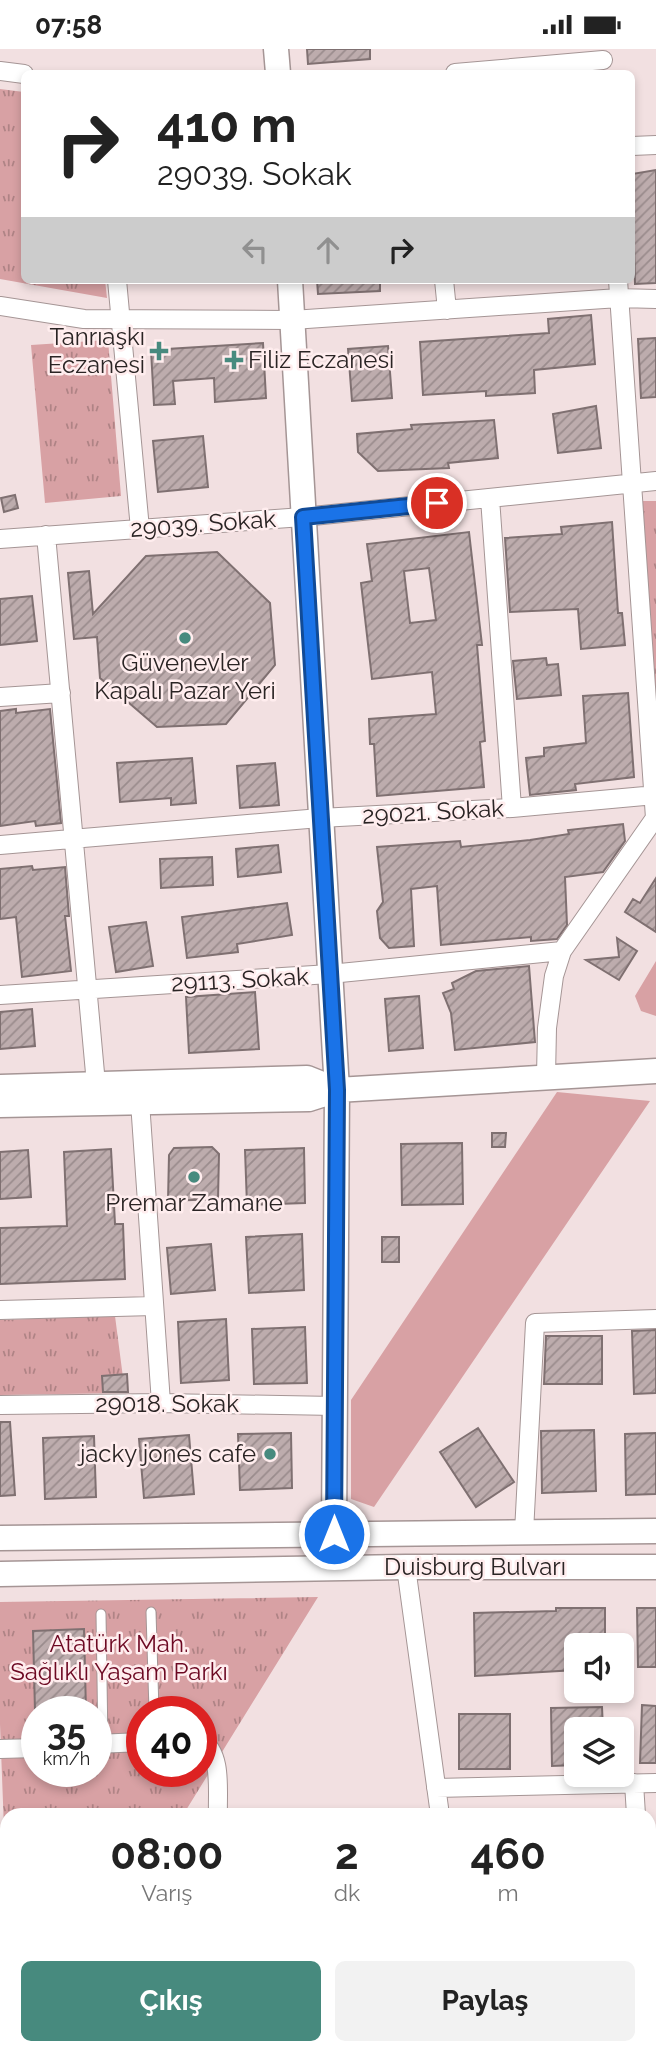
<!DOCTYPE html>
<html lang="tr">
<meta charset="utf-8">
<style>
body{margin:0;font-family:Raleway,sans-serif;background:#f2f2f2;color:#222;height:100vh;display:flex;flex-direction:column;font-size:26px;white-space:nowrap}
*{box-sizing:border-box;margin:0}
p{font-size:23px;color:#767676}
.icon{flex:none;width:38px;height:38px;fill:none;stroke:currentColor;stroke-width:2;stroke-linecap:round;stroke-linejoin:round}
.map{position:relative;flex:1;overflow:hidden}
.sheet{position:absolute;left:0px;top:1759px;width:656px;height:247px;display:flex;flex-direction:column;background:#fff;border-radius:21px 21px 0 0;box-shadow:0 4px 10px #0003}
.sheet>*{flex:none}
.top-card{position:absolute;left:21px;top:21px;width:614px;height:214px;border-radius:10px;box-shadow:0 4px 10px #0003;background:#fff;color:#222;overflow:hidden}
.tools{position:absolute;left:564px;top:1584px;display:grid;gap:14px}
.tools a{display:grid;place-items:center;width:70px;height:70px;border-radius:10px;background:#fff;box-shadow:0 4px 10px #0003;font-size:35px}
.speed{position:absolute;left:21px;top:1647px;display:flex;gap:14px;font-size:35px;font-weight:700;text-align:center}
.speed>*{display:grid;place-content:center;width:91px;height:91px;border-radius:50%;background:#fff;box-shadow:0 4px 10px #0003;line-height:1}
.speed small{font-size:18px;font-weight:400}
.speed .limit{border:10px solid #d22;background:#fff;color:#111}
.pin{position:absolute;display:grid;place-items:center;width:60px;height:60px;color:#fff;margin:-30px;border:4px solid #fff;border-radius:50%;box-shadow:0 2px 7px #0007}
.me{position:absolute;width:77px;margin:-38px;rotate:0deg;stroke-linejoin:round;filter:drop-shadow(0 0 5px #0008)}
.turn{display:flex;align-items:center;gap:24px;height:147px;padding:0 21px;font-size:32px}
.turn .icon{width:91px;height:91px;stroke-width:2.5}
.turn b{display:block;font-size:49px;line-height:60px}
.lanes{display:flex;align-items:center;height:66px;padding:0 21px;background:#0003;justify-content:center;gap:35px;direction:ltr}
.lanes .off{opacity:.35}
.eta{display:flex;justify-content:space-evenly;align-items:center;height:119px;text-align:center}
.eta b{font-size:42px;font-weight:700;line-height:49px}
.button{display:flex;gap:14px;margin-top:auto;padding:14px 21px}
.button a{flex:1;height:80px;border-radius:10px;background:#478a7e;color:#fff;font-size:28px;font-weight:700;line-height:80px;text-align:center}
.button a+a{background:#f2f2f2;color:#222}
.status{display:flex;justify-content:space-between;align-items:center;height:49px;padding:0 35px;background:#fff;direction:ltr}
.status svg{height:19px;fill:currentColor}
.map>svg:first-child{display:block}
</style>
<div class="status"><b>07:58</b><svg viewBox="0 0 49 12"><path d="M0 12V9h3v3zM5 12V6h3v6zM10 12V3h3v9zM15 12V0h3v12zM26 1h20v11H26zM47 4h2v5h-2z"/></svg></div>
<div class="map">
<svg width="656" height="2004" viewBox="0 0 656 2004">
<defs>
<pattern id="park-tufts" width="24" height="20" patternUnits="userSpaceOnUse" patternTransform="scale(1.75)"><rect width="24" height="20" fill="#d8a1a4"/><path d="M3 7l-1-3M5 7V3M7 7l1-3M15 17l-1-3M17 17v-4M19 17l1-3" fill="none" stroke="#af8385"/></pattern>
<pattern id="building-hatch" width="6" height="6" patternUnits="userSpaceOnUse" patternTransform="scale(1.75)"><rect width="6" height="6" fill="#bdacad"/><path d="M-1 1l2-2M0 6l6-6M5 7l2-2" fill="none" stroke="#9a8c8d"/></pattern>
</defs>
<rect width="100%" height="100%" fill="#f2e0e1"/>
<!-- green -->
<path fill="#d8a1a4" d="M656,912v55l-15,-5 -6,-15z
M557,1043l93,9 -276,406 -23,-8v-99z"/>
<!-- park -->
<path fill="url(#park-tufts)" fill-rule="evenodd" d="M0,40l24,3v188h81l2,18 -107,-19z
M108,291l13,156 -76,7 -14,-158z
M641,452h15v278z
M115,1267l10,77 -125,2v-75z
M318,1548l-135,218h-176v92l-7,-183v-122zM37,1662h59v60h-59zM142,1662h59v60h-59z"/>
<!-- building -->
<path fill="url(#building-hatch)" stroke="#7f7071" stroke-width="2" fill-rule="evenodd" d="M307,0h63v10l-62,5z
M656,121v113l-21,1 -3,-110z
M317,231h63v11l-62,3z
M591,266l4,49 -61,6 1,23 -49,3v-5l-63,4 -3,-53 129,-9 -1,-14z
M656,289v59l-15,1 -3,-59z
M263,294l3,55 -51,4 -1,-24 -41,3 2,23 -21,1 -3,-55z
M388,297l4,52 -40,3 -4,-52z
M596,357l5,42 -43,5 -5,-39z
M494,371l4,38 -50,5 1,5 -71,3 -20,-19 -1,-18 55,-5 -1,-4z
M203,387l5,51 -50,5 -5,-51z
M15,446l3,13 -14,4 -3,-14z
M612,473l6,91h4l3,32 -44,4 -3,-40 -68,3 -5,-74 57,-4 -1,-7z
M469,483l13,113h-5l8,96 -5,1 4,45 -107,9 -3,-52h-4l-1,-25 67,-5 -4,-42 -60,7 -11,-96 11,-2 -5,-37zM429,519l7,52 -26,3 -6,-52z
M217,503l53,51 5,62 -49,59 -69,3 -57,-49 -3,-41 -23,2 -6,-66 21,-2 4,43 53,-58z
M32,547l5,45 -37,4v-46z
M546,609l1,7 11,-1 3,31 -44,4 -4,-38z
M628,644l6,84 -59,7 1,6 -46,5 -4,-37 18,-2v-8l42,-5 -3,-47z
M16,660v4l34,-4 11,114 -25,3 -1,-5 -35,5v-115z
M192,709l4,45 -25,2v-7l-51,4 -3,-39z
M275,714l4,42 -39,3 -3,-42z
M623,775l2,17 -22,31 -38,5 2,48 -10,14 -26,2v-4l-90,8 -4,-59 -26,3 3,57 -25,2 -9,-10 -3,-27 6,-9 -6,-55 83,-6 1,6 69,-7 39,-6 -1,-4z
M278,796l3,27 -43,5 -2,-28z
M212,808l1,28 -52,3 -1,-29z
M32,817l1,4 32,-3 4,49h-4l6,55 -49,6 -6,-60 -16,2v-50z
M656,829v54l-31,-20 8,-13 7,4z
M287,854l5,32 -55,9 1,8 -51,6 -5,-41z
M146,873l7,44 -37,6 -7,-45z
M617,889l20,13 -18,29 -33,-20 33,-3z
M529,917l6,76 -80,8 -4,-37 -8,-20 11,-4 -2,-6 24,-12z
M255,943l4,57 -70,4 -3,-56z
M419,947l4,52 -34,3 -4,-52z
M32,960l3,37 -35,3v-37z
M492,1084h14l-1,14h-13z
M462,1094l1,61 -61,1 -1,-61z
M212,1098l7,7 -1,45 -50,2 1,-46 5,-7z
M304,1099l1,55 -58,2 -2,-55z
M111,1100l4,75h8l2,55 -125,5v-56l67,-2 -3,-74z
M28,1101l3,47 -31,2v-47z
M302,1185l2,56 -55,3 -3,-56z
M382,1188h17v25h-17z
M211,1195l4,46 -44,4 -4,-46z
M226,1270l3,61 -48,3 -3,-61z
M305,1278l2,56 -53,1 -2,-55z
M656,1281v63l-22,1 -2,-63z
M546,1287h56v48h-58z
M127,1325l1,18h-25l-1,-16z
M0,1373h10l5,73 -15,1z
M478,1379l36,54 -38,25 -36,-55z
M594,1381l2,61 -54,2 -1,-62z
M291,1384l1,55 -52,2 -2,-56z
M656,1384v61l-30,1 -1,-61z
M189,1386l5,59 -50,4 -5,-59z
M94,1387l2,61 -51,2 -2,-61z
M556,1559h49v37h-29v25l-101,6 -1,-63 82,-2z
M637,1559h19v59h-18z
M84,1580l2,82h-51l-2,-80z
M642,1656l14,1v57h-16z
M602,1658l1,22h-27v36l-24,1 -1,-58z
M459,1665h51v55h-51z"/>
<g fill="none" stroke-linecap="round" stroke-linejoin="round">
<defs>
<path id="lane" d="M151,1563l3,99
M101,1565l2,130"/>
<path id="street" d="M0,22l24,3
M455,24l148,-13
M632,97l24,-1
M117,231l23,249
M444,231l3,30
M0,257l84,13 208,1 327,-22 37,1
M490,449l22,310
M46,486l50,549
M0,490l303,-22 353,-36
M0,648l61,-4
M0,796l320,-27 192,-10 144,-13
M0,946l330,-21 232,-23
M546,1027l1,-48 7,-52 8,-25 93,-133 -37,-538
M140,1053l21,301
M0,1261l154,-4
M0,1356l161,-2 174,3
M524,1483l11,-209 121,-4
M406,1518l34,248
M201,1691c22,14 16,51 17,75
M96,1695l46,-2
M0,1700l37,-1
M634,1734l2,32
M436,1739l220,-5
M223,1998v6
M249,2004l223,-2 11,2
M650,2004v-37"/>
<path id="secondary" d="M276,0l2,24
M290,231l47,810 -3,444
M0,1038l307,-9 30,12
M0,1056l309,-6 28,-9 319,-19
M0,1489l656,-7
M0,1525l406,-7h250"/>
</defs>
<!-- lane casing -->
<use href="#lane" stroke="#a59595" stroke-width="11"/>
<!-- street casing -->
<use href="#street" stroke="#a59595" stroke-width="20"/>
<!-- secondary casing -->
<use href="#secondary" stroke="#a59595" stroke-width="27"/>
<!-- lane -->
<use href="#lane" stroke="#fff" stroke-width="9"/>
<!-- street -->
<use href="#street" stroke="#fff" stroke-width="18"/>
<!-- secondary -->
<use href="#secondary" stroke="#fff" stroke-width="24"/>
</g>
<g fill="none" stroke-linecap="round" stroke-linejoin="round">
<defs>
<path id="route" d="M334,1485l3,-444 -34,-573 134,-14"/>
</defs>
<!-- route casing -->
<use href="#route" stroke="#114b97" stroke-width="18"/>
<!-- route -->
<use href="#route" stroke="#1a73e8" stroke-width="12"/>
</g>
<!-- markers -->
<g fill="#478a7e" stroke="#ffedee" stroke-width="2.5">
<path d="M155.5 291.5h7v7h7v7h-7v7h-7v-7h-7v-7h7z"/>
<path d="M230.5 300.5h7v7h7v7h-7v7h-7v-7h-7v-7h7z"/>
<circle cx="185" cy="589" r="7"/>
<circle cx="194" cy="1128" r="7"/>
<circle cx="270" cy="1405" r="7"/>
</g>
<g text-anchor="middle" stroke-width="5" stroke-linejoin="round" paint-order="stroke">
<!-- poi labels -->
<g font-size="24" fill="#2a2424" stroke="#ffedee" text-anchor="end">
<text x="145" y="296">Tanrıaşkı<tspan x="145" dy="28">Eczanesi</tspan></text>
<text x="248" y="319" text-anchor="start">Filiz Eczanesi</text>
<text x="185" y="622" text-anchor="middle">Güvenevler<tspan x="185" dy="28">Kapalı Pazar Yeri</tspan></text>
<text x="194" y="1162" text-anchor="middle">Premar Zamane</text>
<text x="256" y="1413">jacky jones cafe</text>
</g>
<!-- street labels -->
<g font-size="24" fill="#2a2424" stroke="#ffedee">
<text transform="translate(203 475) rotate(-4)" y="8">29039. Sokak</text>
<text transform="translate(433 763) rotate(-3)" y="8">29021. Sokak</text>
<text transform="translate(240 931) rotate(-3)" y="8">29113. Sokak</text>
<text x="167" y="1363">29018. Sokak</text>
<text x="475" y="1526">Duisburg Bulvarı</text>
</g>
<!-- park labels -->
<g font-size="24" fill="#6c0822" stroke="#ffedee">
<text x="119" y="1603">Atatürk Mah.<tspan x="119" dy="28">Sağlıklı Yaşam Parkı</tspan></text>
</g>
</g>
</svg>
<div class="tools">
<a><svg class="icon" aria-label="sound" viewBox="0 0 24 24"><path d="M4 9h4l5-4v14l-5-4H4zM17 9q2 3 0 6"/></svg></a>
<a><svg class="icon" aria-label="layers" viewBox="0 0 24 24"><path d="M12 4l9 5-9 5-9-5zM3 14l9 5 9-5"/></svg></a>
</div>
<div class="speed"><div>35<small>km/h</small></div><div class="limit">40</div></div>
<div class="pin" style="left:437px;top:454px;background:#d93025"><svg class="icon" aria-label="arrive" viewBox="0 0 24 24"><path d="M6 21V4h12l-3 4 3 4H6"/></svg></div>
<svg class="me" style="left:334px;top:1485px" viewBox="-20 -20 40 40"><circle r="17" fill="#1a73e8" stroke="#fff" stroke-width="3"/><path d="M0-11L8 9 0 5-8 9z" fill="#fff"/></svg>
<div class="top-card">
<div class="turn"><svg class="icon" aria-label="right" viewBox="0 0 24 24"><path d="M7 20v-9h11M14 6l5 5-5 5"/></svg><div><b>410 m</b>29039. Sokak</div></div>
<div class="lanes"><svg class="icon off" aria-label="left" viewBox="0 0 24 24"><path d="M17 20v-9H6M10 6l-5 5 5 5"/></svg><svg class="icon off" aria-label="ahead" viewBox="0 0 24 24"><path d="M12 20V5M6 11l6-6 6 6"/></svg><svg class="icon" aria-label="right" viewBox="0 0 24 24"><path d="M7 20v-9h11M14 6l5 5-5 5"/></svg></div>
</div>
<section class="sheet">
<div class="eta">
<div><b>08:00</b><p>Varış</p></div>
<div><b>2</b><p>dk</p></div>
<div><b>460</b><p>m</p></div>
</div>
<div class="button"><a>Çıkış</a><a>Paylaş</a></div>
</section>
</div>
